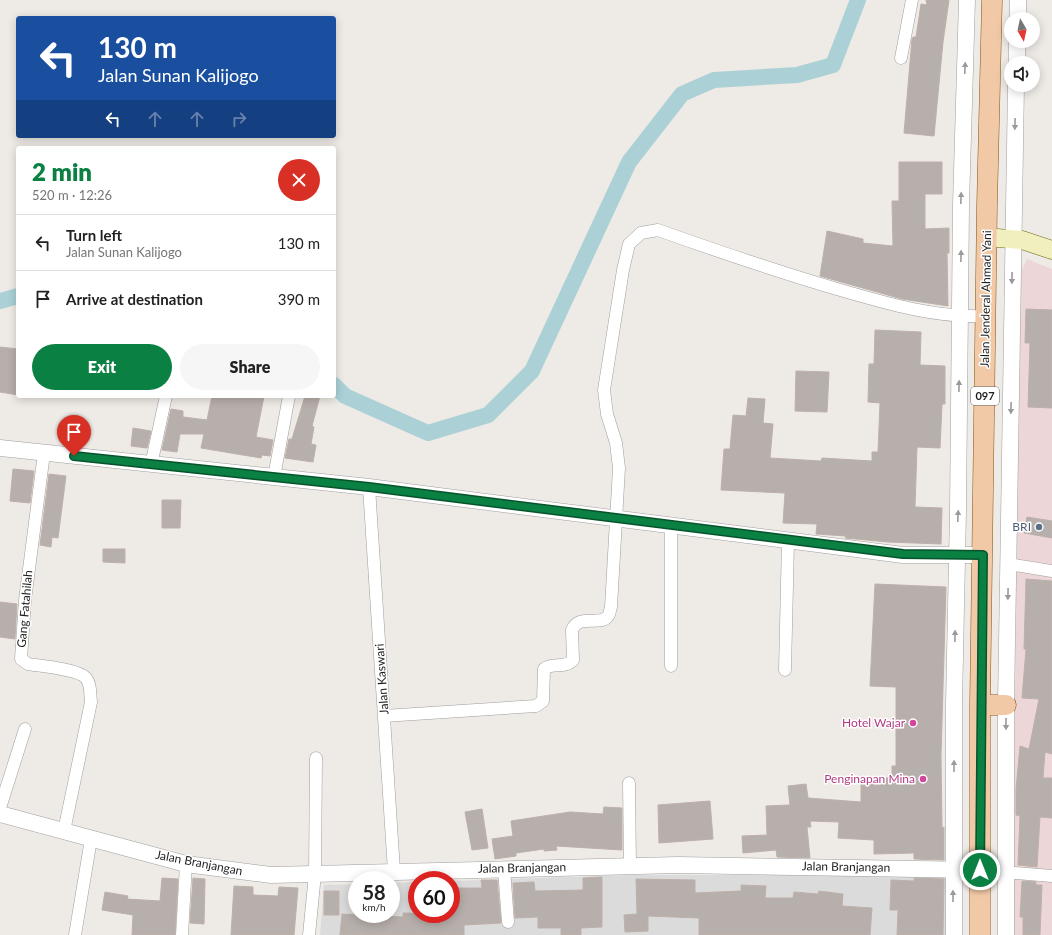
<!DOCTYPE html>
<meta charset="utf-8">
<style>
body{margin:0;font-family:Lato,sans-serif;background:#f6f6f6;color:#222;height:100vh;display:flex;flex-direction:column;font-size:15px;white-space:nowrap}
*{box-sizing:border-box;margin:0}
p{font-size:13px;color:#767676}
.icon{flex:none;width:22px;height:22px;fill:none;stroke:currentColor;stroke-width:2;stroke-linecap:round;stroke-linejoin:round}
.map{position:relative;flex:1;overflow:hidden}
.drawer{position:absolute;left:16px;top:146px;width:320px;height:252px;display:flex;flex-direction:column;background:#fff;border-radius:4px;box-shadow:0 2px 10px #0003}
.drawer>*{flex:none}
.top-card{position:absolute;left:16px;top:16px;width:320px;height:122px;border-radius:4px;box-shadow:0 2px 10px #0003;background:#1a4fa0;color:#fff;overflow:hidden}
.needle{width:26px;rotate:171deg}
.buttons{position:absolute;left:1004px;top:12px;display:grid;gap:8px}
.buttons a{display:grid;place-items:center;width:36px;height:36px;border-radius:50%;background:#fff;box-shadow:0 2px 10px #0003;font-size:20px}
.speed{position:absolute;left:348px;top:871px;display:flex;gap:8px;font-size:20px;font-weight:700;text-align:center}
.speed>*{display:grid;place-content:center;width:52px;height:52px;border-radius:50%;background:#fff;box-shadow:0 2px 10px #0003;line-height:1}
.speed small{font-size:10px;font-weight:400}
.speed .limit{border:6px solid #d22;background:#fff;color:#111}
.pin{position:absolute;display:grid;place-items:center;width:34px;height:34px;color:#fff;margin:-41px -17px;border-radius:50% 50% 50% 0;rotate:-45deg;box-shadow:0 0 4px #0007}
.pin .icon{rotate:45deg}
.me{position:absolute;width:44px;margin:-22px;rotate:0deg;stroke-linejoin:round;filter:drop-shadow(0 0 3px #0008)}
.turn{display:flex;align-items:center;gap:14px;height:84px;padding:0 16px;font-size:18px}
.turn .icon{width:52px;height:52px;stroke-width:2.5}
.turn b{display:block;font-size:28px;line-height:34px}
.lanes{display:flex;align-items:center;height:38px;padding:0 16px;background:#0003;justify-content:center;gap:20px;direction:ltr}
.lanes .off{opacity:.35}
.round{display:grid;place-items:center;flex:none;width:42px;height:42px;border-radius:21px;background:#f6f6f6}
.summary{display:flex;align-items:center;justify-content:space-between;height:68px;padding:0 16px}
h1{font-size:24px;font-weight:800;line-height:30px;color:#0b8043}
.button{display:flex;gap:8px;margin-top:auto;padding:8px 16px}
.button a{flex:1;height:46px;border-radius:24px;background:#0b8043;color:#fff;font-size:16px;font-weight:800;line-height:46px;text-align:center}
.button a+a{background:#f6f6f6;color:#222}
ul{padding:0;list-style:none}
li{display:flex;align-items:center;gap:12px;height:56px;padding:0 16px;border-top:1px solid #e0e0e0}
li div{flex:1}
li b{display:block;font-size:15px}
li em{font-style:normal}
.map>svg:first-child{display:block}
</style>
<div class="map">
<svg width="1052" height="935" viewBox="0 0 1052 935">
<rect width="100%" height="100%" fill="#eeeae5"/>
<!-- residential -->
<path fill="#dcdbdb" d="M629,875h318l-1,60h-626l4,-50 33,-1v30h34v-31l26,-1v32h34v-33z"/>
<!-- commercial -->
<path fill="#edd6d8" d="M1027,259l25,10v666h-40l8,-661z"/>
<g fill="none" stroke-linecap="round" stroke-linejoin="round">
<!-- canal -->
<path stroke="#abd1d6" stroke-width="16" d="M0,301l18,-5
M334,385l11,11 83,37 60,-18 44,-44 97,-209 53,-68 32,-14 83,-5 36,-10 25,-65"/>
</g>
<!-- building -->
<path fill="#b7afab" stroke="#beb0a9" d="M926,0h23l-6,42 -9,94 -30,-3 8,-94 1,-2h3l5,-33 6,1z
M899,162h43v32h-17v35l24,-1v25h-2l1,53 -46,-7 -82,-23 7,-45 36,8v4l30,3 -1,-45h7z
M1026,309l26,1v98l-24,-1 2,-64h-5z
M875,330l46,2 -1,33 25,1v38h-3l-2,44 -23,-1 -2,60 27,1 -1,36 -53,-2 -43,-4 1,-2 -30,-2 1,-10 -34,-1 2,-30 -64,-3 3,-41h6l3,-34 13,1 2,-18 17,1 -2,24 10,1 -3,34 51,3 1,-3 50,3v-9h6l2,-49 -12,-1 1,-38h5z
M0,347l18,2v46l-18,-3z
M796,371l33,1 -2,40 -32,-1z
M212,396h52l-8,41 17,3 -3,16 -8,-1 -1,3 -60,-10 3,-14h-24l-3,18 -15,-2 9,-41 12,2v6l24,3z
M305,396h15l-8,30 2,1 -3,17 5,1 -3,17 -28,-4 4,-19h3z
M133,428l18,3 -4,17 -16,-2z
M13,469l21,2 -4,32 -20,-2z
M49,474l17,2 -8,62 -6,-1 -1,10 -11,-2z
M162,500h19l-1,28h-18z
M1027,517l25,4v17l-28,-5z
M103,549h22v14l-22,-1z
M1026,579l26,2v173l-7,-2 -2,26h9v40l-12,-1 -3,50 -19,-2 2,-49 -4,-1v-26l4,-43 9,3 10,-50 -17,-1 4,-49h-2z
M875,584l71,3 -5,168 1,73 2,-1v33l-30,-1v-6l-40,1v-14l-36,-2 1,-16 -29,-1 1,6h-4l3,31 -33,-1 -1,-7 -33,3 -1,-17 25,-1 -1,-29 24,-1 -2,-19 18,-2 2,14 53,4v-24h31v-12h4v-79l-26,-1z
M0,602l17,2 -2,35 -15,-2z
M710,801l3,38 -54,4 -1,-38z
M604,807l18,1v42l-66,-4 1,4 -13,1v-2l-28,4v3l-21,3 -3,-20 21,-3 -2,-15 59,-9 33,2z
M482,809l6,39 -16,2 -7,-38z
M602,877v50l-21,1v7h-20v-7h-23v-11l-23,1 -2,-35 21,-1 1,9 48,-1v-12z
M162,878l16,1 -3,56h-43l1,-20 -31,-5 3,-18 23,4 -1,3 33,2z
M193,878l12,1 -1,45 -14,-1z
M914,878l30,1 -1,56h-46l1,-25h-8l1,-30 23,1z
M636,879l59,1v13l46,-2v-6l25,1 -1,12h28l1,-6 24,2 1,-3 24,3 -1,12 30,2 -2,27h-171v-17l-51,-2v15l-23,1 -1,-17 13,-1z
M481,880h16l4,43 -37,2v10h-124l2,-21 61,3v-4l48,1v-26h31z
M1022,881l14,1v3h6l-2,50h-17v-18h-3z
M234,886l19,1v8l25,1 1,-9 19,1 -4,47h-63z
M324,891h15v24h-15z"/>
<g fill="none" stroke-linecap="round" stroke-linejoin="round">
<defs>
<path id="minor" d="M901,58l11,-58
M44,453l-19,147 -4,59 7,5c12,2 50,5 58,14 5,6 4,16 5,24l-27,129
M151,465l15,-69
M274,477l15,-81
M369,487l25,384
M1008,564l44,7
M671,666v-140
M785,670l3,-129
M384,716l152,-10 7,-5 1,-32c8,-7 21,0 29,-9l-1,-30c7,-17 29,-3 36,-14 2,-2 2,-7 3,-9l8,-139 -3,-25 -9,-29 -3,-24 19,-120 6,-26 12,-11 17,-3c59,21 118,41 179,59 48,14 98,29 148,27
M629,783l1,83
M0,808l25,-79
M504,869l4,53
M979,870l73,6
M75,935l16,-96
M182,935l4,-71
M309,935l6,-61 1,-116"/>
<path id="tertiary" d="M1018,19v-19
M1017,63v-22
M0,448l369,39 534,68h80
M0,814l186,50 85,11 407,-10 301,5
M954,935v-231l4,-193 3,-306 6,-205
M1006,935v-230l10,-620"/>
<path id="secondary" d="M986,237l36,3 30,10"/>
<path id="primary" d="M980,705h26
M980,935v-230l7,-500 5,-205"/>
</defs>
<!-- minor casing -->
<use href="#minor" stroke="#9f9f9f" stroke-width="13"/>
<!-- tertiary casing -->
<use href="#tertiary" stroke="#9f9f9f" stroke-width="17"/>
<!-- secondary casing -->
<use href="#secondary" stroke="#686812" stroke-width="19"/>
<!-- primary casing -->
<use href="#primary" stroke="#875311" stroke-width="21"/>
<!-- minor -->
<use href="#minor" stroke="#fff" stroke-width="12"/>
<!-- tertiary -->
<use href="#tertiary" stroke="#fff" stroke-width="16"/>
<!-- secondary -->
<use href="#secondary" stroke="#f2efbf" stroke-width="18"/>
<!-- primary -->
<use href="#primary" stroke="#f1c9a7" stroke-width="20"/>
</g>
<!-- one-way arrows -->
<defs><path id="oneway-solid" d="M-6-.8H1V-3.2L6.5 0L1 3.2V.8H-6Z"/></defs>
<g fill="#9a9a9a">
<use href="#oneway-solid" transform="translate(965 68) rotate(-88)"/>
<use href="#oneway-solid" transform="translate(1015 124) rotate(91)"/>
<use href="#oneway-solid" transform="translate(961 198) rotate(-88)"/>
<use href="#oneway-solid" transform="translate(961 256) rotate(-89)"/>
<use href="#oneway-solid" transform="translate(1012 278) rotate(91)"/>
<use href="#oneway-solid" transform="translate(959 386) rotate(-89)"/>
<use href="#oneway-solid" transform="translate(1011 408) rotate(91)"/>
<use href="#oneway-solid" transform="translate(958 516) rotate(-88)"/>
<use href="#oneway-solid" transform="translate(1008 594) rotate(91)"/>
<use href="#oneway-solid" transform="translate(955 636) rotate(-89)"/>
<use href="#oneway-solid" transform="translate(1006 724) rotate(90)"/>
<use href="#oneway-solid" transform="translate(954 766) rotate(-90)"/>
<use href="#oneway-solid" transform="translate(953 896) rotate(-90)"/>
</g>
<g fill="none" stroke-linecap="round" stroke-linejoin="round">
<defs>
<path id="route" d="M74,456l295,31 534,67 80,1 -3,315"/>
</defs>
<!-- route casing -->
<use href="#route" stroke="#07532c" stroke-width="10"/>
<!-- route -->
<use href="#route" stroke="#0b8043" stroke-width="7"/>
</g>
<!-- markers -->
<circle fill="#5c6f8a" stroke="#fff" stroke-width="1.5" cx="1039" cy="527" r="4"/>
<g fill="#d1479c" stroke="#fff" stroke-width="1.5">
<circle cx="913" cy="723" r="4"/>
<circle cx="923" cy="779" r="4"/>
</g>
<g text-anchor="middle" stroke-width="3" stroke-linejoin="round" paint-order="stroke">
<!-- shield labels -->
<rect fill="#fff" stroke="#626262" stroke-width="1" x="971" y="387" width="28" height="18" rx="3"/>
<g font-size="11" font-weight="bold" fill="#1e1e1e">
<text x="985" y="400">097</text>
</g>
<!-- street labels -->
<g font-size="12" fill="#1e1e1e" stroke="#fff">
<text transform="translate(986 299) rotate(-89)" y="4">Jalan Jenderal Ahmad Yani</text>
<text transform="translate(25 609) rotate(-85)" y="4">Gang Fatahilah</text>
<text transform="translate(382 679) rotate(-94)" y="4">Jalan Kaswari</text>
<text transform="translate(199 863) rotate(11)" y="4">Jalan Branjangan</text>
<text transform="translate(846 867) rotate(1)" y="4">Jalan Branjangan</text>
<text transform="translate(522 868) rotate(-1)" y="4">Jalan Branjangan</text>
</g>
<!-- service labels -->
<g font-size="12" fill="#4e5e75" stroke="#fff" text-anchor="end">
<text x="1031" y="531">BRI</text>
</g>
<!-- hotel labels -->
<g font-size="12" fill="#b23c85" stroke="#fff" text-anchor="end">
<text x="905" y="727">Hotel Wajar</text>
<text x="915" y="783">Penginapan Mina</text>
</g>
</g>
</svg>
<div class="buttons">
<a><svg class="needle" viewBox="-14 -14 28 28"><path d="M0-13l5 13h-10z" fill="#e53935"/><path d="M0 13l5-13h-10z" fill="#767676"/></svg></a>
<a><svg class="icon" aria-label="sound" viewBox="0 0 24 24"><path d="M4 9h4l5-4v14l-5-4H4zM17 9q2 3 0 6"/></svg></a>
</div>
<div class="speed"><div>58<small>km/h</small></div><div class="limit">60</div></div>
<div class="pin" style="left:74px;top:456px;background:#d93025"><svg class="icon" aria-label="arrive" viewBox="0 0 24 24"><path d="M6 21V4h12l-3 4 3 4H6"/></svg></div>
<svg class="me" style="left:980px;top:870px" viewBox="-20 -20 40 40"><circle r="17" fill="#0b8043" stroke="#fff" stroke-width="3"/><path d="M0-11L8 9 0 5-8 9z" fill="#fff"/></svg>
<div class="top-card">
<div class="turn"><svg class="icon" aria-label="left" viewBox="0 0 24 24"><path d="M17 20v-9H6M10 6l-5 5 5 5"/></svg><div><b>130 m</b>Jalan Sunan Kalijogo</div></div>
<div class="lanes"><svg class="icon" aria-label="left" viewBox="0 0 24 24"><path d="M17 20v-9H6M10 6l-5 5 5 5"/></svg><svg class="icon off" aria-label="ahead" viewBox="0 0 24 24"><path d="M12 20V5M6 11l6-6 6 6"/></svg><svg class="icon off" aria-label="ahead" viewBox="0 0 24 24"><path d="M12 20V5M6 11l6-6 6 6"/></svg><svg class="icon off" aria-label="right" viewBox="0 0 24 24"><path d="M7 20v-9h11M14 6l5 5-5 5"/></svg></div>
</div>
<section class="drawer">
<div class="summary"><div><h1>2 min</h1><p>520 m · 12:26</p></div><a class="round" style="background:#d93025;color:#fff"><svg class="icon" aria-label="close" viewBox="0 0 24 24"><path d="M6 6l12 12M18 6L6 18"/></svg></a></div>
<ul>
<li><svg class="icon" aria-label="left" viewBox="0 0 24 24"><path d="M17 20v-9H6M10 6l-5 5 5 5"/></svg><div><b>Turn left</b><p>Jalan Sunan Kalijogo</p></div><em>130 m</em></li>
<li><svg class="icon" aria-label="arrive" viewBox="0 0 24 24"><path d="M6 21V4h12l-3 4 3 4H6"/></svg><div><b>Arrive at destination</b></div><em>390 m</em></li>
</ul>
<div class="button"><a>Exit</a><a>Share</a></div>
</section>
</div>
